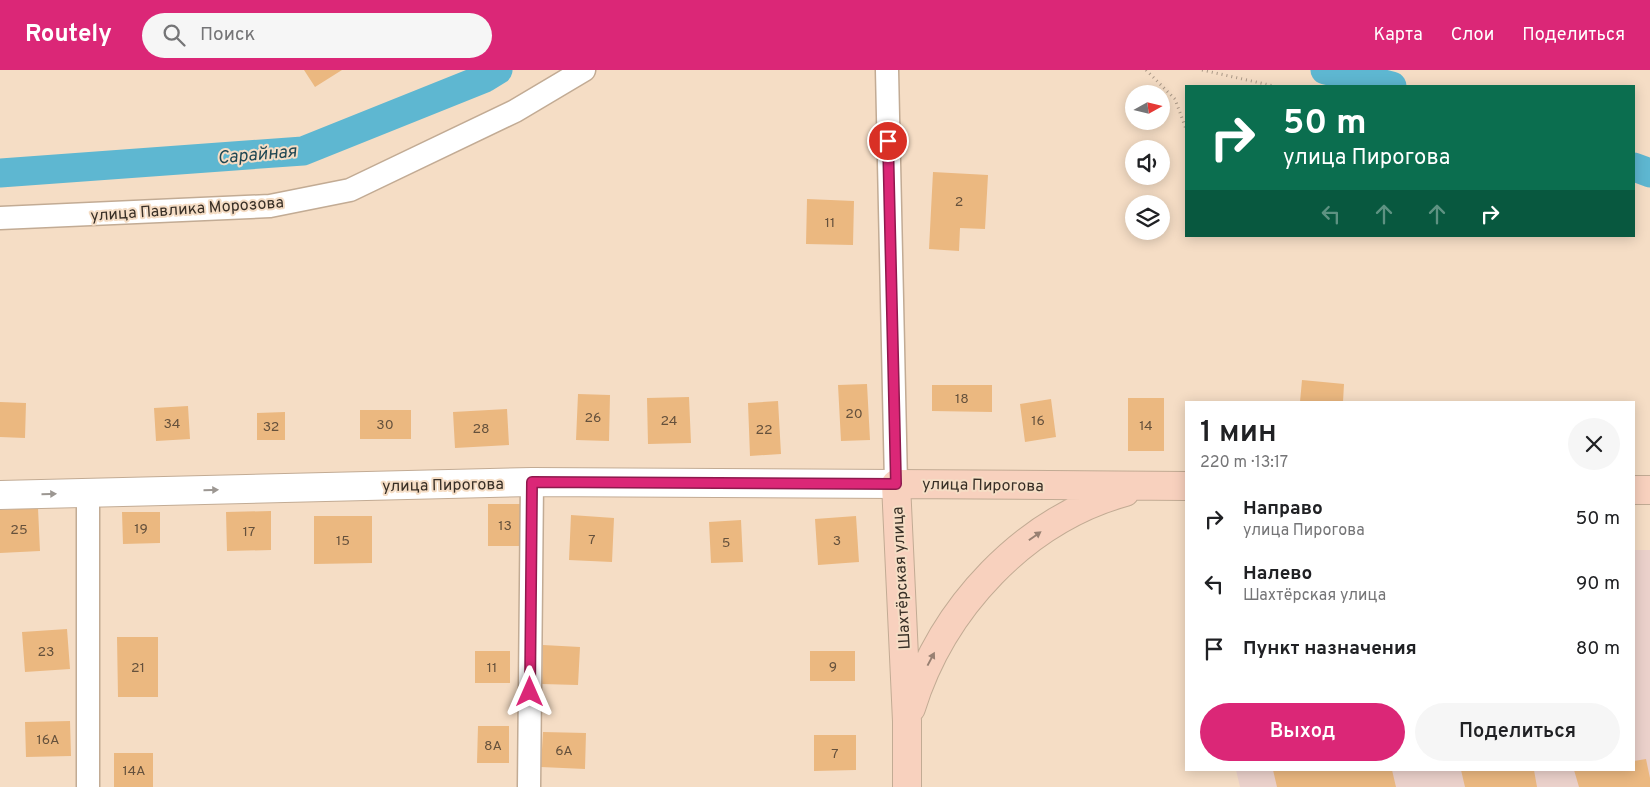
<!DOCTYPE html>
<html lang="ru">
<meta charset="utf-8">
<style>
body{margin:0;font-family:Overpass,sans-serif;background:#f6f6f6;color:#202124;height:100vh;display:flex;flex-direction:column;font-size:19px;white-space:nowrap}
*{box-sizing:border-box;margin:0}
p{font-size:16px;color:#757577}
.icon{flex:none;width:28px;height:28px;fill:none;stroke:currentColor;stroke-width:2;stroke-linecap:round;stroke-linejoin:round}
.map{position:relative;flex:1;overflow:hidden}
.sheet{position:absolute;left:1185px;top:331px;width:450px;height:370px;display:flex;flex-direction:column;background:#fff;border-radius:0px;box-shadow:0 2px 12px #0003}
.sheet>*{flex:none}
.banner{position:absolute;left:1185px;top:15px;width:450px;height:152px;border-radius:0px;box-shadow:0 2px 12px #0003;background:#0b6e4f;color:#fff;overflow:hidden}
.needle{width:32px;rotate:82deg}
.tools{position:absolute;left:1125px;top:15px;display:grid;gap:10px}
.tools a{display:grid;place-items:center;width:45px;height:45px;border-radius:50%;background:#fff;box-shadow:0 2px 12px #0003;font-size:25px}
.pin{position:absolute;display:grid;place-items:center;width:42px;height:42px;color:#fff;margin:-21px;border:2px solid #fff;border-radius:50%;box-shadow:0 1px 5px #0007}
.me{position:absolute;width:55px;margin:-28px;rotate:0deg;stroke-linejoin:round;filter:drop-shadow(0 0 4px #0008)}
.turn{display:flex;align-items:center;gap:18px;height:105px;padding:0 15px;font-size:22px}
.turn .icon{width:65px;height:65px;stroke-width:2.5}
.turn b{display:block;font-size:35px;line-height:42px}
.lanes{display:flex;align-items:center;height:48px;padding:0 15px;background:#0003;justify-content:center;gap:25px;direction:ltr}
.lanes .off{opacity:.35}
.round{display:grid;place-items:center;flex:none;width:52px;height:52px;border-radius:26px;background:#f6f6f6}
.summary{display:flex;align-items:center;justify-content:space-between;height:85px;padding:0 15px}
h1{font-size:30px;font-weight:600;line-height:38px}
.primary-button{display:flex;gap:10px;margin-top:auto;padding:10px 15px}
.primary-button a{flex:1;height:58px;border-radius:30px;background:#db2777;color:#fff;font-size:20px;font-weight:600;line-height:58px;text-align:center}
.primary-button a+a{background:#f6f6f6;color:#202124}
ul{padding:0;list-style:none}
li{display:flex;align-items:center;gap:15px;height:65px;padding:0 15px}
li div{flex:1}
li b{display:block;font-size:19px}
li em{font-style:normal}
header{display:flex;align-items:center;gap:30px;box-sizing:border-box;height:70px;padding:0 25px;background:#db2777;color:#fff}
header strong{font-size:24px}
nav{display:flex;gap:28px;margin-inline-start:auto;font-size:18px}
.search{width:350px;height:45px;background:#f6f6f6;display:flex;align-items:center;gap:12px;box-sizing:border-box;padding:0 18px;border-radius:28px;color:#757577;font-size:19px}
.map>svg:first-child{display:block}
</style>
<header>
<strong>Routely</strong>
<div class="search"><svg class="icon" aria-label="search" viewBox="0 0 24 24"><circle cx="10" cy="10" r="6"/><path d="M15 15l6 6"/></svg>Поиск</div>
<nav><a>Карта</a><a>Слои</a><a>Поделиться</a></nav>
</header>
<div class="map">
<svg width="1650" height="717" viewBox="0 0 1650 717">
<rect width="100%" height="100%" fill="#f5ddc5"/>
<!-- industrial -->
<path fill="#ebd1cb" d="M1634,480h16v237h-410l-4,-17h398z"/>
<g fill="none" stroke-linecap="round" stroke-linejoin="round">
<!-- canal -->
<path stroke="#5eb7d1" stroke-width="29" d="M1325,0l67,16
M1634,97l16,6
M0,103l303,-22 182,-73 13,-8"/>
</g>
<!-- building -->
<path fill="#ebb880" d="M304,0h38l-27,17z
M933,102l55,3 -3,54 -25,-1 -1,23 -30,-2z
M807,129l47,2 -1,44 -47,-1z
M1302,310l42,4 -1,18h-43z
M867,314l3,56 -29,1 -3,-56z
M932,315h60v27l-60,-1z
M578,324l32,1 -1,46 -33,-1z
M689,327l2,46 -43,1 -1,-46z
M1128,328h36v53h-36z
M1051,329l5,38 -31,5 -5,-38z
M778,331l3,53 -31,2 -2,-53z
M0,332l26,1 -1,35 -25,-1z
M188,336l2,33 -34,2 -2,-33z
M507,339l2,36 -54,3 -2,-36z
M360,340h51v29h-51z
M285,342v28h-28v-27z
M488,434h34v42h-34z
M38,438l2,43 -40,2v-43z
M271,441v39l-44,1 -1,-39z
M122,442h38v31l-37,1z
M571,445l43,3 -2,44 -43,-2z
M314,446h58v47l-58,1z
M856,446l3,46 -41,3 -3,-46z
M741,450l2,42 -32,1 -2,-41z
M67,559l3,40 -45,3 -3,-40z
M117,567h41v60h-40z
M543,575l37,2 -2,38 -36,-1z
M475,581h35v32h-35z
M810,581h45v30h-45z
M70,651l1,35 -45,1 -1,-35z
M478,656h31v37h-32z
M543,662l43,1 -1,36 -44,-2z
M814,665h42v35l-42,1z
M114,683h39v34h-39z
M1646,689l4,19v9h-71l-5,-17h60v-9z
M1273,700h119l4,17h-119z
M1461,700h73l3,17h-72z"/>
<g fill="none" stroke-linecap="round" stroke-linejoin="round">
<defs>
<path id="minor" d="M887,0l9,414
M0,148l270,-12 80,-16 165,-79 69,-41
M88,423v294
M529,717l3,-305"/>
<path id="tertiary" d="M0,425l532,-13 364,2"/>
<path id="secondary" d="M1634,420h16
M911,638c31,-100 113,-188 214,-216
M907,717v-66l-11,-237 290,2"/>
</defs>
<!-- minor casing -->
<use href="#minor" stroke="#c2ab94" stroke-width="25"/>
<!-- tertiary casing -->
<use href="#tertiary" stroke="#c2ab94" stroke-width="30"/>
<!-- secondary casing -->
<use href="#secondary" stroke="#c2ab94" stroke-width="30"/>
<!-- path -->
<path stroke="#aa9886" stroke-width="3" stroke-dasharray="1 4" stroke-linecap="butt" d="M1146,0l29,29 11,30
M1202,0l72,16"/>
<!-- minor -->
<use href="#minor" stroke="#fff" stroke-width="22"/>
<!-- tertiary -->
<use href="#tertiary" stroke="#fff" stroke-width="28"/>
<!-- secondary -->
<use href="#secondary" stroke="#f8d1be" stroke-width="28"/>
</g>
<!-- one-way arrows -->
<defs><path id="oneway-solid" d="M-6-.8H1V-3.2L6.5 0L1 3.2V.8H-6Z" transform="scale(1.25)"/></defs>
<g fill="#9c9792">
<use href="#oneway-solid" transform="translate(211 420) rotate(-1)"/>
<use href="#oneway-solid" transform="translate(49 424) rotate(-2)"/>
</g>
<g fill="#988072">
<use href="#oneway-solid" transform="translate(1035 466) rotate(-35)"/>
<use href="#oneway-solid" transform="translate(931 589) rotate(-62)"/>
</g>
<g fill="none" stroke-linecap="round" stroke-linejoin="round">
<defs>
<path id="route" d="M530,622l2,-210 364,2 -8,-343"/>
</defs>
<!-- route casing -->
<use href="#route" stroke="#8e194d" stroke-width="12"/>
<!-- route -->
<use href="#route" stroke="#db2777" stroke-width="9"/>
</g>
<g text-anchor="middle" stroke-width="4" stroke-linejoin="round" paint-order="stroke">
<!-- number labels -->
<g font-size="14" fill="#65513c">
<text x="959" y="136">2</text>
<text x="830" y="157">11</text>
<text x="962" y="333">18</text>
<text x="854" y="348">20</text>
<text x="593" y="352">26</text>
<text x="669" y="355">24</text>
<text x="1038" y="355">16</text>
<text x="172" y="358">34</text>
<text x="385" y="359">30</text>
<text x="1146" y="360">14</text>
<text x="271" y="361">32</text>
<text x="481" y="363">28</text>
<text x="764" y="364">22</text>
<text x="505" y="460">13</text>
<text x="141" y="463">19</text>
<text x="19" y="464">25</text>
<text x="249" y="466">17</text>
<text x="592" y="474">7</text>
<text x="343" y="475">15</text>
<text x="837" y="475">3</text>
<text x="726" y="477">5</text>
<text x="46" y="586">23</text>
<text x="833" y="601">9</text>
<text x="138" y="602">21</text>
<text x="492" y="602">11</text>
<text x="48" y="674">16А</text>
<text x="493" y="680">8А</text>
<text x="564" y="685">6А</text>
<text x="835" y="688">7</text>
<text x="134" y="705">14А</text>
</g>
<!-- street labels -->
<g font-size="16" fill="#382f26" stroke="#f5ddc5">
<text transform="translate(187 138) rotate(-4)" y="6">улица Павлика Морозова</text>
<text transform="translate(443 414) rotate(-1)" y="6">улица Пирогова</text>
<text transform="translate(983 414) rotate(1)" y="6">улица Пирогова</text>
<text transform="translate(900 508) rotate(-93)" y="6">Шахтёрская улица</text>
</g>
<!-- water labels -->
<g font-size="18" font-style="italic" fill="#1f4753" stroke="#f5ddc5">
<text transform="translate(257 84) rotate(-5)" y="6">Сарайная</text>
</g>
</g>
</svg>
<div class="tools">
<a><svg class="needle" viewBox="-14 -14 28 28"><path d="M0-13l5 13h-10z" fill="#e53935"/><path d="M0 13l5-13h-10z" fill="#757577"/></svg></a>
<a><svg class="icon" aria-label="sound" viewBox="0 0 24 24"><path d="M4 9h4l5-4v14l-5-4H4zM17 9q2 3 0 6"/></svg></a>
<a><svg class="icon" aria-label="layers" viewBox="0 0 24 24"><path d="M12 4l9 5-9 5-9-5zM3 14l9 5 9-5"/></svg></a>
</div>
<div class="pin" style="left:888px;top:71px;background:#d93025"><svg class="icon" aria-label="arrive" viewBox="0 0 24 24"><path d="M6 21V4h12l-3 4 3 4H6"/></svg></div>
<svg class="me" style="left:530px;top:622px" viewBox="-20 -20 40 40"><path d="M0-17L14 15 0 8-14 15z" fill="#db2777" stroke="#fff" stroke-width="4"/></svg>
<div class="banner">
<div class="turn"><svg class="icon" aria-label="right" viewBox="0 0 24 24"><path d="M7 20v-9h11M14 6l5 5-5 5"/></svg><div><b>50 m</b>улица Пирогова</div></div>
<div class="lanes"><svg class="icon off" aria-label="left" viewBox="0 0 24 24"><path d="M17 20v-9H6M10 6l-5 5 5 5"/></svg><svg class="icon off" aria-label="ahead" viewBox="0 0 24 24"><path d="M12 20V5M6 11l6-6 6 6"/></svg><svg class="icon off" aria-label="ahead" viewBox="0 0 24 24"><path d="M12 20V5M6 11l6-6 6 6"/></svg><svg class="icon" aria-label="right" viewBox="0 0 24 24"><path d="M7 20v-9h11M14 6l5 5-5 5"/></svg></div>
</div>
<section class="sheet">
<div class="summary"><div><h1>1 мин</h1><p>220 m · 13:17</p></div><a class="round"><svg class="icon" aria-label="close" viewBox="0 0 24 24"><path d="M6 6l12 12M18 6L6 18"/></svg></a></div>
<ul>
<li><svg class="icon" aria-label="right" viewBox="0 0 24 24"><path d="M7 20v-9h11M14 6l5 5-5 5"/></svg><div><b>Направо</b><p>улица Пирогова</p></div><em>50 m</em></li>
<li><svg class="icon" aria-label="left" viewBox="0 0 24 24"><path d="M17 20v-9H6M10 6l-5 5 5 5"/></svg><div><b>Налево</b><p>Шахтёрская улица</p></div><em>90 m</em></li>
<li><svg class="icon" aria-label="arrive" viewBox="0 0 24 24"><path d="M6 21V4h12l-3 4 3 4H6"/></svg><div><b>Пункт назначения</b></div><em>80 m</em></li>
</ul>
<div class="primary-button"><a>Выход</a><a>Поделиться</a></div>
</section>
</div>
